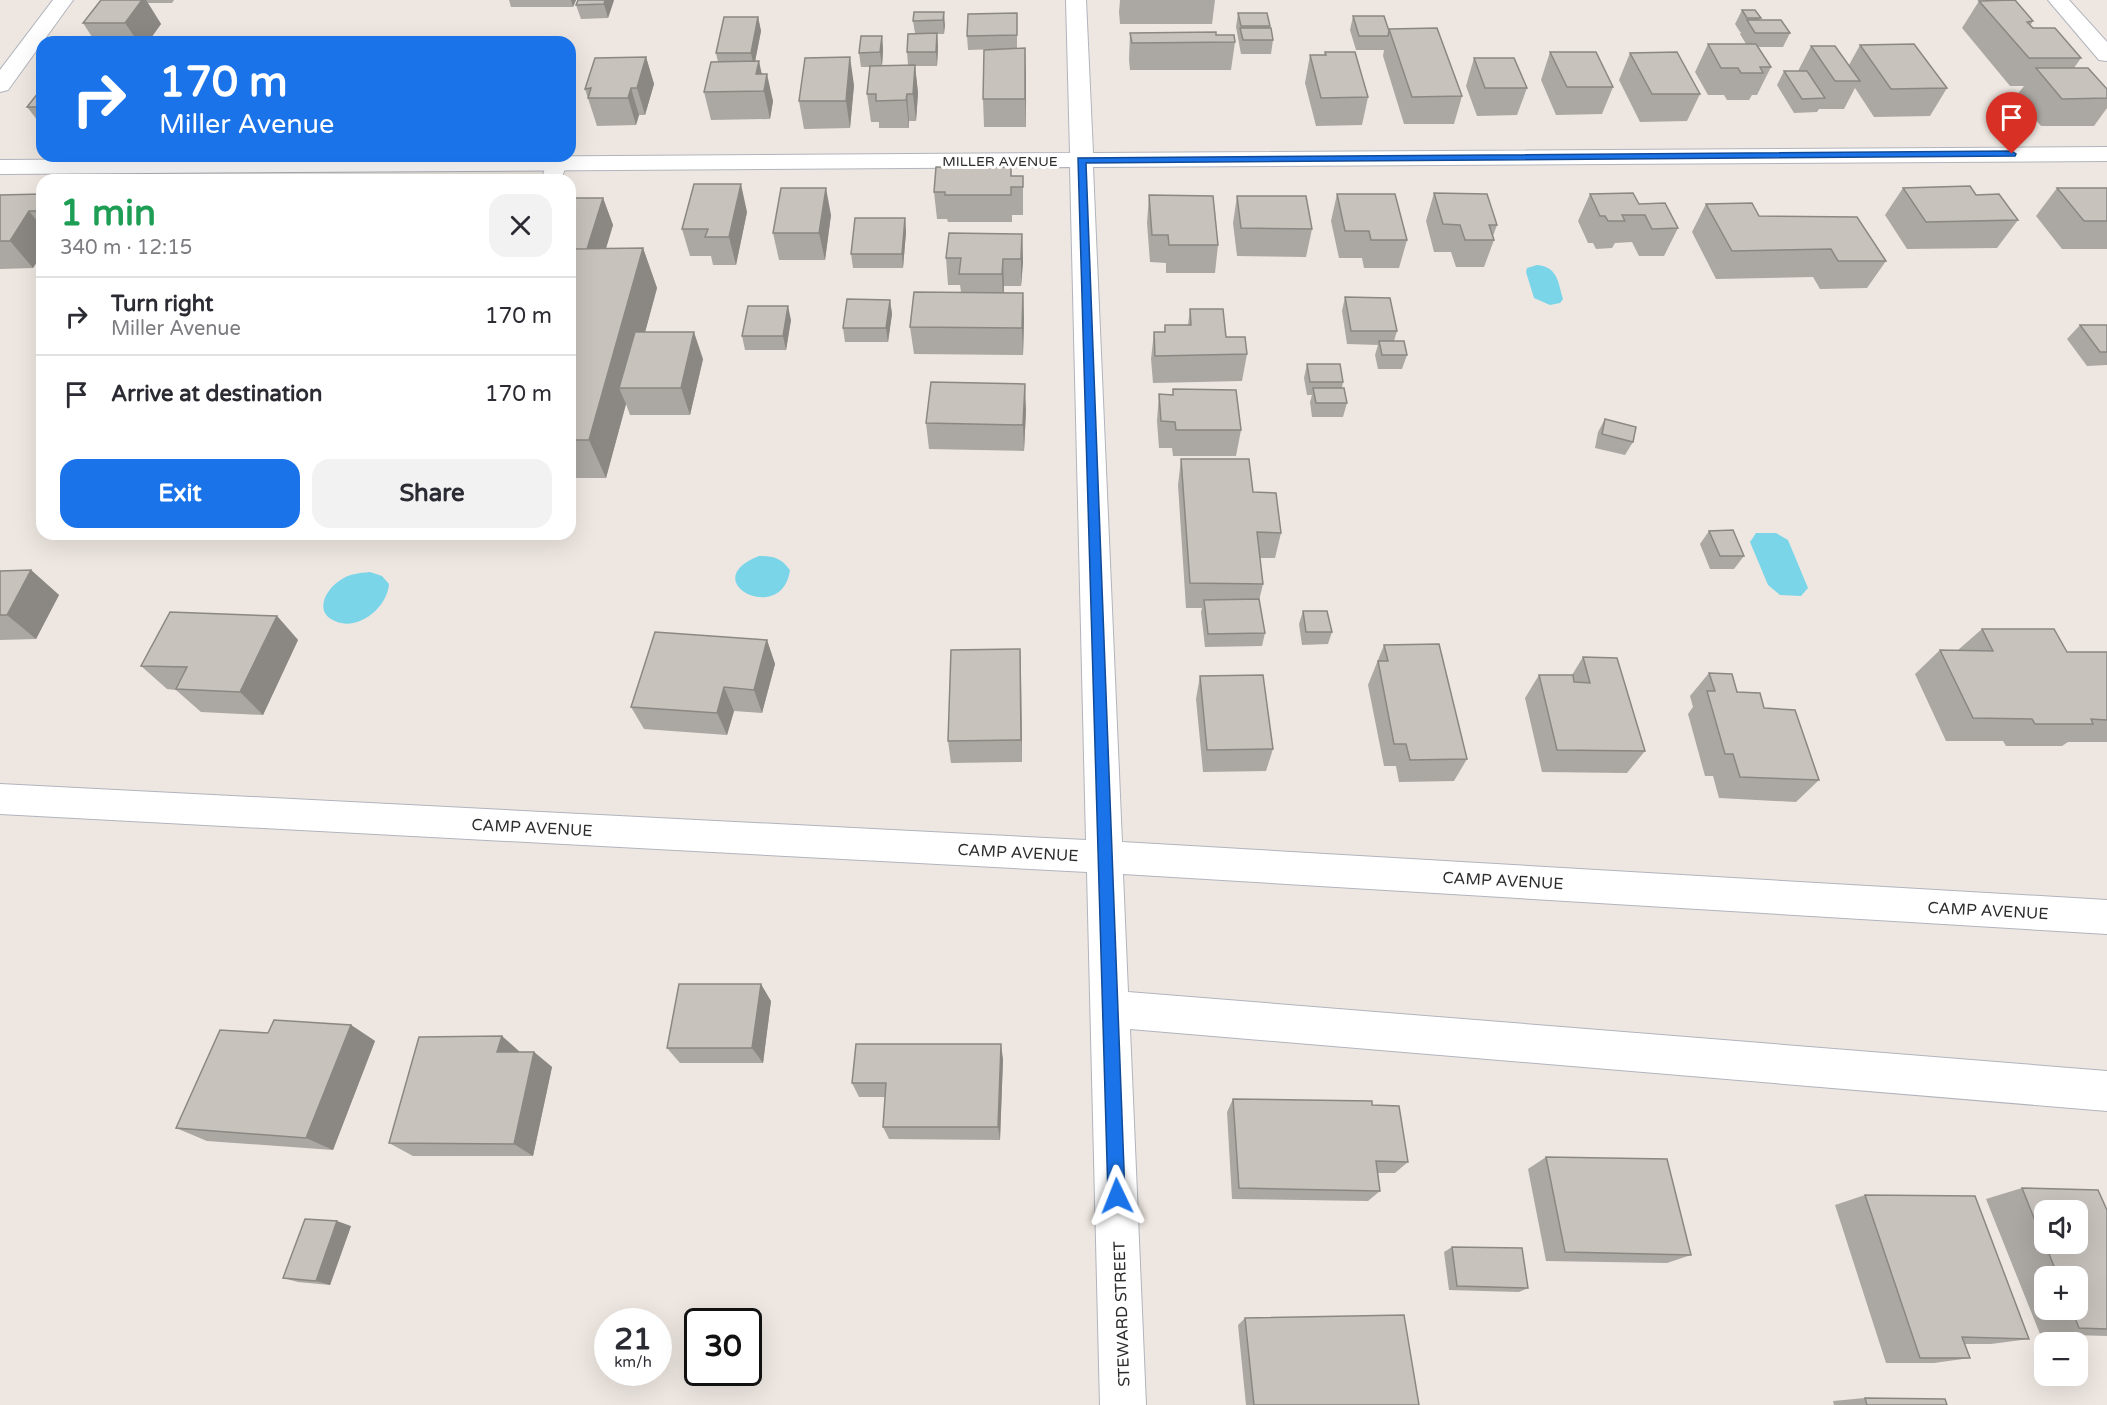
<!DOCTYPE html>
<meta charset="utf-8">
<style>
body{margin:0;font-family:"Varela Round",sans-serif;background:#f2f2f3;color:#2b2b33;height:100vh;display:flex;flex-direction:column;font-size:22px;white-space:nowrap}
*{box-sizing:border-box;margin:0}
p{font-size:20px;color:#7c7c81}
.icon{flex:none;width:33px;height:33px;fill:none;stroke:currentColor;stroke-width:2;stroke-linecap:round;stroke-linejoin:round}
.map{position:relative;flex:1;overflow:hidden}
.side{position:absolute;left:36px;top:174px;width:540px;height:366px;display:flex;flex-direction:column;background:#fff;border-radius:18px;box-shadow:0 6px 24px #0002}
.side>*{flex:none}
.guide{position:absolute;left:36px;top:36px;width:540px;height:126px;border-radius:18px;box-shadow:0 6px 24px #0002;background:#1a73e8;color:#fff;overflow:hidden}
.fabs{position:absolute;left:2034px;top:1200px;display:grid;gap:12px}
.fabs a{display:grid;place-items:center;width:54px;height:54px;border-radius:12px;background:#fff;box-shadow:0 6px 24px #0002;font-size:30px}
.speed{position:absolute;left:594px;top:1308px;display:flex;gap:12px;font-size:30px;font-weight:700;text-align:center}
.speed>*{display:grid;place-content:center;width:78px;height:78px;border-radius:50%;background:#fff;box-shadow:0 6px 24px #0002;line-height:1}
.speed small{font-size:15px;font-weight:400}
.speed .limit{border:3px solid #111;border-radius:9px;background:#fff;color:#111}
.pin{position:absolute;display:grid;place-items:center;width:51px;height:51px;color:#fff;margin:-62px -26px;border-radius:50% 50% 50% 0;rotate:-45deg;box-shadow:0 0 6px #0007}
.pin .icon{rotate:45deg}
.me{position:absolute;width:66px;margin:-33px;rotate:358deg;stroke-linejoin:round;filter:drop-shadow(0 0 4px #0008)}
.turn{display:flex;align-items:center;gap:21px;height:126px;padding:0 24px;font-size:27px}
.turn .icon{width:78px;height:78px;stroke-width:2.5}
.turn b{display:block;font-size:42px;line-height:51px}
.round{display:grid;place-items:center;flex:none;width:63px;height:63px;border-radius:18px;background:#f2f2f3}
.summary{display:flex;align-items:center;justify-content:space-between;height:102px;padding:0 24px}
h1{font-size:36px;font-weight:800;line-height:45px;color:#1e9e55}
.cta{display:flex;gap:12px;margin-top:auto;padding:12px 24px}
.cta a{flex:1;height:69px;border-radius:18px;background:#1a73e8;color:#fff;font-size:24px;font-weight:800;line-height:69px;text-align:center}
.cta a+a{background:#f2f2f3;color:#2b2b33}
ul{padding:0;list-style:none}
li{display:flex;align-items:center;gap:18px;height:78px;padding:0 24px;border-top:2px solid #e1e1e2}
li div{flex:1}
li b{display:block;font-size:22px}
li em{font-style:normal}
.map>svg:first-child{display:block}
</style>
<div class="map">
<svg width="2107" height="1405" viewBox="0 0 2107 1405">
<rect width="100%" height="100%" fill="#eee7e1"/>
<!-- water -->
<path fill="#7ad5e9" d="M1537,265c21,2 21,17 26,34l-3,4 -10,2 -16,-7 -8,-26 1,-4z
M1756,533h20l12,7 20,48 -7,8 -21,-1 -12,-10 -18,-43z
M759,556c15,0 22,2 31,14 -8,57 -96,11 -31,-14z
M370,572l12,4 7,8c-2,26 -35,50 -58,35 -16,-10 -4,-30 8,-38 9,-7 20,-8 31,-9z"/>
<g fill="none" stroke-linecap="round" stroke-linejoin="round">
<defs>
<path id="lane" d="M557,157l10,6 -6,17h-20l6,-17z"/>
<path id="street" d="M1066,0h20l7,153 1014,-6v14l-1014,6 29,675 985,58v34l-984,-60 5,118 979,79v40l-977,-82 16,376h-46l-13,-533 -1087,-58v-30l1086,56 -16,-673 -1070,7v-14l1070,-7z
M2048,0h21l38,42v19l-8,-1z"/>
<path id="secondary" d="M53,0h20l-65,90 -8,2v-22z"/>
</defs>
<!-- lane casing -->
<use href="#lane" stroke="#b1b4bd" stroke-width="2"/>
<!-- street casing -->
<use href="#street" stroke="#b1b4bd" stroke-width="2"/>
<!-- secondary casing -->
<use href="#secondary" stroke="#b1b4bd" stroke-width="2"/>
<!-- lane -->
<use href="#lane" fill="#fff" fill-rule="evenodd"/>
<!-- street -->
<use href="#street" fill="#fff" fill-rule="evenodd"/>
<!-- secondary -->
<use href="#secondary" fill="#fff" fill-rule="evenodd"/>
</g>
<!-- wall -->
<path fill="#aba7a2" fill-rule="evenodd" d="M101,0h73l-2,3h-24l13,21 -13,18h-75l21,-2 -11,-17z
M509,0h67l-3,7h-62z
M614,0l-6,18 -27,1 -5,-14z
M1120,0h95l-3,24h-92l-1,-12z
M1979,1l54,20 -3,5 3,2 48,30 -7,10 33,21v19l-13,18h-53l-25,-30 8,-10h-14l-48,-58z
M1742,10l19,8 -2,2 31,13 -7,14h-25l13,20 -14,28h-5l-3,5h-22l-3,-5h-16l-13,-23 13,-28h38l-6,-10 1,-2h-1l-5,-8z
M944,12v22h-7l1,13 -1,19h-22l3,27 -2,28h-7v7h-30v-6h-8l-4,-28 3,-27h-9l-2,-14 23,-17 1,14 -1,16 26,-1 -1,-13 8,-19 -2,-12z
M1017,13v35l9,27v52h-42l-1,-28 18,-50 -33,1 -1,-14z
M1238,13l32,13v2l3,12 -2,14h-30l-5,-27z
M1353,16l36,15v-2l73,67 -8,28h-50l-21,-68 1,-6h-28l-6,-20z
M758,17l3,14 -6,30 7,13 11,27 -3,18 -59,1 -7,-28 14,-30 -2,-9z
M1130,33l86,2 19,7 -4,28h-101l-1,-10z
M1860,45l87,43 -17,28 -56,1 -19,-29 -11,21h-25l-2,3 -23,1 -17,-28 7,-14h14l13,-25 38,19z
M1325,52l43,45 -6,28 -46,1 -11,-43 5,-28h14z
M1550,52l63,35 -11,27 -46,1 -15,-35z
M1630,53l70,41 -13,27 -47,1 -21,-42z
M646,57l8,27 -9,31h-6l-3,10 -39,1 -12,-37z
M1474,58l53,30 -10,27 -40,1 -11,-30z
M854,85l-4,43 -46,1 -5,-28z
M42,88v38l-15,-19z
M1011,176h12v39h-11v7h-64l-1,-3h-10l-3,-27z
M1903,188l73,7 42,25 -21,28 -90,1 -22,-34z
M2057,188h50v61h-45l-26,-33z
M1434,193l63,32 -4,11 1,4 -10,27h-28l-5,-15h-17l-8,-31z
M42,194v60l-9,14 -33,1v-74z
M1337,194l70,46 -8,28h-35l-2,-10h-23l-8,-37z
M1590,194l49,10 39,24 -14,28h-25l-7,-14 -17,1 -3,5 -16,1 -3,-6h-5l-10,-22z
M1149,195l69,50 -3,28h-49v-10l-16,-1 -3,-39z
M1237,196l75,33 -6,28 -69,-1 -4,-33z
M570,198h33l10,27 -7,23h37l14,40 -12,44 58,27 -13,56h-60l-4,-11 -20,74h-36z
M1706,204l53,12 127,45 -19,27 -47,1 -7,-12 -97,2 -24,-47z
M747,212l-11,53h-23l-2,-9h-21l-8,-27z
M831,215l-6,45h-46l-6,-27z
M905,218l1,14 -3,36h-50l-2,-14z
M1022,234l1,28 -2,24h-17v7h19l1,27 -1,35 -109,-1 -4,-27 51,-35 -1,-7h-12l-2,-27z
M1345,297l52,34 -3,10 13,14 -5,14h-24l-3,-14 3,-10 -31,-1 -5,-33z
M890,300l2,14 -4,28h-43l-2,-14z
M1190,309l36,28 21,17 -5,27 -89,2 -2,-24 3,-27h10l1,-7h23z
M791,320l-5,30h-41l-3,-14z
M2080,325h27v40l-20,1 -20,-27z
M1307,364l36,18 -1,6 5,15 -4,14h-31l-2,-15 2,-7h-5l-3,-17z
M1173,389l68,41 -5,26h-63l-1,-8h-13l-2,-27 2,-27 14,1z
M1026,410l-2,41 -95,-2 -3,-26z
M1605,419l28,23 -8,13 -30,-7 3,-16z
M1181,459l72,33 28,41 -6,25h-15l3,26 -4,17 6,32 -3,13 -57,1 -4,-35 1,-4h-16l-8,-123z
M1709,531l35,25 -10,13h-24l-10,-25z
M31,570l28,25 -23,44 -36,1v-69z
M1303,611l29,21 -4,12 -26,1 -3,-21z
M277,616l21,24 -35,75 -62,-3 -25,-22 -9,-1 -26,-23z
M1982,629l85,23h40v90h-39l-6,4h-56l-3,-5h-57l-31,-67 25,-24h18z
M767,640l8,24 -13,49 -28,-2 -7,24 -83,-6 -13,-22z
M1384,645l83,114 -13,22 -55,1 -3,-16h-12l-16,-81z
M1020,649l2,113 -71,1 -3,-22z
M1583,657l62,94 -18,22 -85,-1 -17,-74 14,-23h33z
M1709,673l55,35 55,72 -23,22 -77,-4 -6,-22h-8l-17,-62 5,-7 -3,-11z
M1200,676l73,73 -7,22 -63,1 -7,-73z
M771,1001l-8,62h-83l-13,-15z
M351,1025l24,16 -42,109 -126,-9 -31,-13 92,-95z
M520,1052h14l18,15 -19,89h-120l-24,-13z
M1003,1059l-3,81 -111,-1 -6,-12 2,-30h-26l-7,-14z
M1233,1099l139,6 36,57 -13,11h-17l2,18 -12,10 -136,-2 -5,-87z
M1546,1157l145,98 -24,8 -121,-2 -18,-92z
M2022,1188l85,22v126l-67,-2 -54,-135zM2044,1276h34v34h-34z
M1865,1195l164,144 -38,5h-26l5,14 -36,5h-48l-51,-158z
M351,1226l-21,59 -32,-3 -15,-4z
M1452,1247l76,41 -9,4 -70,-2 -5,-38z
M1245,1318l174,87h-173l-8,-80z
M1865,1398l82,7h-113l-1,-4z"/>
<!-- shaded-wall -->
<path fill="#8b8884" d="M142,0h4l15,24 -13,18h-10l-13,-19z
M571,0h5l-3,7z
M605,0h9l-6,18 -4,-14z
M944,12l1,14 -1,8 -1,-14z
M758,17l3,14 -7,36 -3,-14z
M937,33l1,14 -1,19 -1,-14z
M882,36l1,14 -1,16 -2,-14z
M1025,48l1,27v52l-1,-28z
M646,57l8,27 -9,31 -8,-27z
M850,57l4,28 -4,43 -4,-27z
M759,61l6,28 2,-15 6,27 -3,18 -6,-28 -8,-17z
M915,65l3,28 -2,28 -3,-27z
M631,88l8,27 -3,10 -8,-27z
M907,94l2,27v7l-3,-28z
M741,184l6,28 -11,53 -7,-28z
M826,188l5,27 -6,45 -6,-27z
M603,198l10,27 -17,57 -11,-28z
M29,211l13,16v27l-9,14 -23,-27z
M905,218l1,14 -3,36 -1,-14z
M1022,234l1,28 -2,24v-27z
M643,248l14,40 -27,100h-11l7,16 -20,74 -17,-38z
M1003,259l1,27 -1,16 -1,-28z
M1023,293l1,27 -1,35 -1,-27z
M890,300l2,14 -4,28 -2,-14z
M788,306l3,14 -5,30 -3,-14z
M694,332l9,27 -13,56 -9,-27z
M1025,384l1,26 -2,41 -1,-26z
M31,570l28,25 -23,44 -29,-24z
M277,616l21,24 -35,75 -23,-23z
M767,640l8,24 -13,49 -8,-23z
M1020,649l1,24 1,89 -1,-22z
M724,687l10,24 -7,24 -10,-22z
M761,984l10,17 -8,62 -11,-15z
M351,1025l24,16 -42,109 -27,-12z
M502,1036l18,16 -4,15 -19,-15z
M1001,1044l2,15 -3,81 -2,-13z
M534,1052l18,15 -19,89 -19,-12z
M337,1221l14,5 -21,59 -14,-4z"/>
<!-- building -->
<path fill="#c7c2bc" stroke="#8b8884" stroke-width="1.5" d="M101,0h41l-17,23h-42z
M578,0h27l-1,4 -28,1z
M2015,0l18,21 -6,1 6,6h22l26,30h-52l-50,-57z
M1742,10h13l6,8h-14z
M914,12h30l-1,8 -30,1z
M1017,13v22l-50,1 1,-22z
M1238,13h29l3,13h-29z
M1353,16h31l5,15 -1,5h-29z
M724,17h34l-7,36h-35z
M1747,20h34l9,13h-35z
M1240,28h31l2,12h-30z
M1437,28l25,68 -50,1 -23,-68z
M1216,32v3h18l1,7 -103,1 -2,-10z
M937,33l-1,19h-29l1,-18z
M861,36h21l-2,16 -21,1z
M75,40h44l-2,2h-44z
M1708,44h48l15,23h-11l3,6h-22l-3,-5h-17z
M1914,44l33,44 -56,1 -31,-44z
M1811,46h24l25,35h-25z
M1025,48v51h-42l1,-49z
M1325,52h30l13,45 -47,1 -11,-43h16z
M1550,52h46l17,35h-46z
M1677,52l23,42h-48l-22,-41z
M646,57l-9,31h-6l-3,10h-40l3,-10 -6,1 10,-31z
M850,57l-4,44h-47l6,-43z
M1474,58h40l13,30h-42z
M759,61l-3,13h11l-3,17 -60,1 7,-30z
M915,65l-2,29h-6l-1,6 -30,1v-7h-9l3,-28z
M2036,68h52l19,21v9l-45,1z
M1784,71h23l18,27 -23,1z
M42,88v19h-15z
M936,167h75v9h12v11h-12v8h-66v-3h-11z
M694,184h47l-12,53h-24l3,-8h-26z
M1970,186l6,9 23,-1 19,26 -92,2 -23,-34z
M781,188h45l-7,45h-46z
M2057,188h50v33h-23z
M1434,193l53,1 10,31h-8l5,15h-29l-5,-15 -17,-1z
M1633,193l6,11 26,-1 13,25 -26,1 -7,-14h-23l3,6h-17l-3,-5h-5l-10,-22z
M42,194v17h-13l-19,30h-10v-46z
M1337,194h58l12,46h-36l-2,-9h-24z
M1149,195l64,1 5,49h-49l-1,-10h-16z
M1237,196h69l6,33 -71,-1z
M570,198h33l-16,51h-17z
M1752,203l7,13 98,1 29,44h-48l-7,-12 -99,2 -26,-47z
M855,218h50l-3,36h-51z
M949,233l73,1 -1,25h-18l-1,15h-43l2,-16h-15z
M643,248l-54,192h-19v-191z
M914,292l109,1 -1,35 -112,-1z
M1345,297l45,1 7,33h-46z
M847,299l43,1 -4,28h-43z
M748,306h40l-5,30h-41z
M1190,309h33l3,28h19l2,17 -92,2 -1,-24h11v-7h26z
M2080,325h27v27h-7z
M635,332h59l-13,56h-62z
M1379,341h25l3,14h-25z
M1307,364h33l3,18h-33z
M931,382l94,2 -2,41 -97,-2z
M1313,388h31l3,15h-31z
M1173,389l63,1 5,40h-65l-1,-8 -14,-1 -2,-27 14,1z
M1605,419l31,8 -3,15 -31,-8z
M1181,459h68l4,33 23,1 5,40 -24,-1 6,52 -73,-1z
M1733,530l11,26h-24l-11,-25z
M31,570l-24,45h-7v-44z
M1259,599l6,34 -57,1 -4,-34z
M1303,611h24l5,21h-26z
M170,612l107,4 -37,76 -64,-3 11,-22 -46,-1z
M1982,629h72l13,23h40v68l-16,-1 2,5h-58l-3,-5 -59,-1 -33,-68 53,1z
M655,632l112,8 -13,50 -30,-3 -7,26 -86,-6z
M1439,644l28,115 -57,1 -4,-16h-12l-16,-83h10l-4,-16z
M1020,649l1,91 -73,1 3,-91z
M1583,657l34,1 28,93 -88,-1 -18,-75h34l1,7 16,1z
M1709,673l23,1 5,18 23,1 4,15 31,2 24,70 -79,-3 -7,-23h-8l-18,-63h8z
M1263,675l10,74 -66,1 -7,-74z
M679,984h82l-9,64h-85z
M274,1020l77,5 -45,113 -130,-10 44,-98 48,3z
M502,1036l-5,16h37l-20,92 -125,-1 30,-106z
M856,1044h145l-3,83h-115l3,-44h-34z
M1233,1099l139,2v4l27,1 9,56 -32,-1 4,30 -141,-3z
M1546,1157l121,2 24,96 -126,-3z
M2022,1188l76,2 9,20v119l-28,-1 -7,-18h6v-34h-20l-13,-32h33v-34h-34v33z
M1865,1195l110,1 54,143 -67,-2 8,21h-50z
M305,1219l32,2 -21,60 -33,-3z
M1452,1247l70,1 6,40 -71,-2z
M1404,1315l15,90h-165l-9,-87z
M1865,1398l80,1 2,6h-80z"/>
<!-- route -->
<path fill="#1a73e8" stroke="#114b97" stroke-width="1.5" d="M2012,151l4,3 -1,2 -929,7 39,1033 -2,6 -6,2 -6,-2 -3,-6 -30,-1038z"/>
<g text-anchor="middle" stroke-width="6" stroke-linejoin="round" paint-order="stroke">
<!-- far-street labels -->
<g font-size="14" fill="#2d2d2d" stroke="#fff">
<text x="1000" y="166">MILLER AVENUE</text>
</g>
<!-- street labels -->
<g font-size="16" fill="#2d2d2d" stroke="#fff">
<text transform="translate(532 827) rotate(3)" y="6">CAMP AVENUE</text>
<text transform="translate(1018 852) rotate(3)" y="6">CAMP AVENUE</text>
<text transform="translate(1503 880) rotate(3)" y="6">CAMP AVENUE</text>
<text transform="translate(1988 910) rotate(3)" y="6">CAMP AVENUE</text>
<text transform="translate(1121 1314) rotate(-92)" y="6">STEWARD STREET</text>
</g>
</g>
</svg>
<div class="fabs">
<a><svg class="icon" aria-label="sound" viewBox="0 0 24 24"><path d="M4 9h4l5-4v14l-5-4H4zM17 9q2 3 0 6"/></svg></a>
<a>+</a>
<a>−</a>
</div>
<div class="speed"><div>21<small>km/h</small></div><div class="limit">30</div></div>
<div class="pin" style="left:2012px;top:154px;background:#d93025"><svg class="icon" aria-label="arrive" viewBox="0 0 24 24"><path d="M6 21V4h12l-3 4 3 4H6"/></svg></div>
<svg class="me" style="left:1117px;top:1196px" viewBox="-20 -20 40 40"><path d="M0-17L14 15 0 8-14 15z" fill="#1a73e8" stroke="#fff" stroke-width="4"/></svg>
<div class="guide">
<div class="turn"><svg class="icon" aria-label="right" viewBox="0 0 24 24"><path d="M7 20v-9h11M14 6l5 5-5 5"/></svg><div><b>170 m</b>Miller Avenue</div></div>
</div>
<section class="side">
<div class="summary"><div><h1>1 min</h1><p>340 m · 12:15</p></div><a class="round"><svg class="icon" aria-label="close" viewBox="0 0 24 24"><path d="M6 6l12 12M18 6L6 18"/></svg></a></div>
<ul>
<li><svg class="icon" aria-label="right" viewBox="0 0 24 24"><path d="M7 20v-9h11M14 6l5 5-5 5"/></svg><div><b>Turn right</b><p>Miller Avenue</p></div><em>170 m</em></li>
<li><svg class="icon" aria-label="arrive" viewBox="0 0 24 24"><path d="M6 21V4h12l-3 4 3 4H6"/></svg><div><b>Arrive at destination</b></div><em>170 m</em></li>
</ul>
<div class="cta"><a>Exit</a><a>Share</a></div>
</section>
</div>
